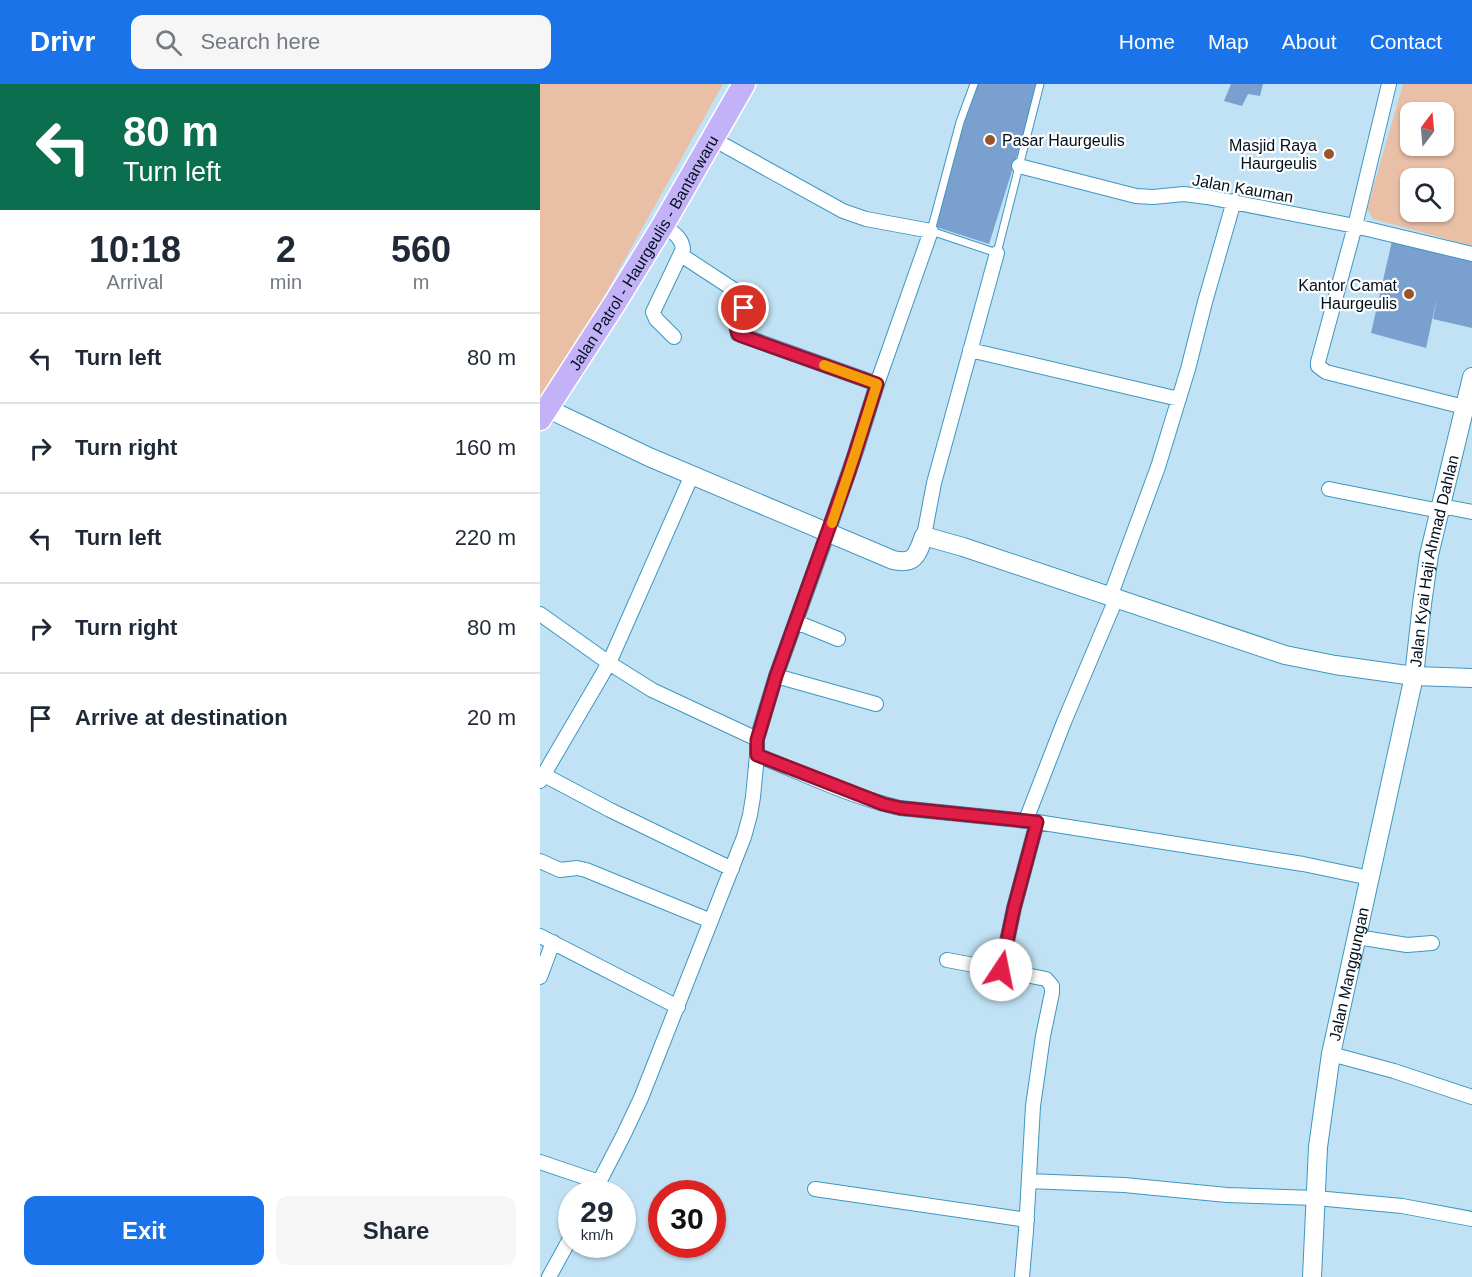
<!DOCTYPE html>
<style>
body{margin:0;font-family:Helvetica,sans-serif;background:#f6f6f7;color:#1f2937;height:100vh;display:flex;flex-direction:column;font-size:22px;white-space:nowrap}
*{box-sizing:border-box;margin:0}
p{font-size:20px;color:#747a83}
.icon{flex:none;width:33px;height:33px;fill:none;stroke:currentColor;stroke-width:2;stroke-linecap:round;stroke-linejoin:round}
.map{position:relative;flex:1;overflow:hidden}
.panel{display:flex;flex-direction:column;background:#fff;width:540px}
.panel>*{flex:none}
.top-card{background:#0b6e4f;color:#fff;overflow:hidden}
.needle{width:39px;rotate:16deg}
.tools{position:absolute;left:860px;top:18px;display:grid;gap:12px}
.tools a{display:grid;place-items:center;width:54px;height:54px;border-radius:12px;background:#fff;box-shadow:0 2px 4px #0004;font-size:30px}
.speed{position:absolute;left:18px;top:1096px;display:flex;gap:12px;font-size:30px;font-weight:700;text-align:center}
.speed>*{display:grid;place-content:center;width:78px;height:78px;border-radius:50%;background:#fff;box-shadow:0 2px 4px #0004;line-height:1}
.speed small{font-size:15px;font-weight:400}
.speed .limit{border:9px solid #d22;background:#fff;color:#111}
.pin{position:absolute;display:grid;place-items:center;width:51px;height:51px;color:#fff;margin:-26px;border:3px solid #fff;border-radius:50%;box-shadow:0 2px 6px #0007}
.me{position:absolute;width:66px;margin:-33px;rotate:11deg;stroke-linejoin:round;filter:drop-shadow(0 0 4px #0008)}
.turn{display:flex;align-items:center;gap:21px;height:126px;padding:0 24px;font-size:27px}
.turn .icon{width:78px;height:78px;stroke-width:2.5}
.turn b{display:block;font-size:42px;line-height:51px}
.eta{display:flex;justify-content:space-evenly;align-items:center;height:102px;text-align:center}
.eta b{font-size:36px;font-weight:600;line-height:42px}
.button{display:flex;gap:12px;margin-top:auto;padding:12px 24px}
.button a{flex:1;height:69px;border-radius:12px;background:#1a73e8;color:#fff;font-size:24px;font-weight:600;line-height:69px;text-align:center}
.button a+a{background:#f6f6f7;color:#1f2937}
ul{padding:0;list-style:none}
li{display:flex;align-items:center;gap:18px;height:90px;padding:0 24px;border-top:2px solid #e0e1e3}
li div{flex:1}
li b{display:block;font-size:22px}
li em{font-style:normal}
header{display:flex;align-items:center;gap:36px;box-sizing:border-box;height:84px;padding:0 30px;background:#1a73e8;color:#fff}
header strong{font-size:28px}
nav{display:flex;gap:33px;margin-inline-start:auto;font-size:21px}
.search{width:420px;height:54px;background:#f6f6f7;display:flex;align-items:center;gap:15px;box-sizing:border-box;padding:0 21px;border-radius:12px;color:#747a83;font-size:22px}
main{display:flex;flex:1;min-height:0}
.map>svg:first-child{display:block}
</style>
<header>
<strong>Drivr</strong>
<div class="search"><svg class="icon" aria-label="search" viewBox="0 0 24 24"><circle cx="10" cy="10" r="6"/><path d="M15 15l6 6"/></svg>Search here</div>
<nav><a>Home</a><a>Map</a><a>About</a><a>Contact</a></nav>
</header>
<main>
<section class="panel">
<div class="top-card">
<div class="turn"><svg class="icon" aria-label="left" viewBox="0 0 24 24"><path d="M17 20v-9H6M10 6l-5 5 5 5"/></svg><div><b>80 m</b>Turn left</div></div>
</div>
<div class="eta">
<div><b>10:18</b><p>Arrival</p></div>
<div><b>2</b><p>min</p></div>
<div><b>560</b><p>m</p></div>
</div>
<ul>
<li><svg class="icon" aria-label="left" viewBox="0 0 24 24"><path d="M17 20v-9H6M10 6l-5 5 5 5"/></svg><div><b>Turn left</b></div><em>80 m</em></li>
<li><svg class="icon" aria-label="right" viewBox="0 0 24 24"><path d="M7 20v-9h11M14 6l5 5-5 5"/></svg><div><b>Turn right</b></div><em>160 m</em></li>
<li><svg class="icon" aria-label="left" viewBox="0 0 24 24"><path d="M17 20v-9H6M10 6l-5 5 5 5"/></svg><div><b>Turn left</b></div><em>220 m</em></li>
<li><svg class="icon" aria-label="right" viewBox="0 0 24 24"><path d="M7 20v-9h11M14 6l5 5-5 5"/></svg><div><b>Turn right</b></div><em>80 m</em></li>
<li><svg class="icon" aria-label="arrive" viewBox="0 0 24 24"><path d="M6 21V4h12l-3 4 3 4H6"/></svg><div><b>Arrive at destination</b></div><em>20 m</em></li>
</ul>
<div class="button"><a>Exit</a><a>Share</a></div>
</section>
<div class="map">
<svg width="932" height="1193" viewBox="0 0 932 1193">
<rect width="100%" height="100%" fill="#c1e2f4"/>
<!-- green -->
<path fill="#e9bfa6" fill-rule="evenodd" d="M0,0h183l-177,316 -6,-3z
M863,0h69v162l-99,-27 -6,-10zM870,28h33v34h-33zM870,94h33v34h-33z"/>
<!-- building -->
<path fill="#79a0ce" d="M436,0h62l-8,30 -41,130 -56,-18z
M691,0h32l-3,12 -12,-2 -6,12 -18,-5z
M852,157l80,21v66l-39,-9 4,-22 -11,51 -55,-15z"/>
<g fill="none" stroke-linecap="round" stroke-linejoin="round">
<defs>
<path id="service" d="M434,0l-14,38 -29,109 66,22 43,-169"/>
<path id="minor" d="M849,0l-34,142 -37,136v4l8,6 138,35
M479,82l117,30 17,1 31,-3 23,3 148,29 117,28
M123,141c9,7 19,12 20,24l-30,63 3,7 18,18
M141,171l58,38c14,15 -6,25 -1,41l139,50
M430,266l209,49
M789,405l111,22
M901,422l31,6
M384,452l10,-53 63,-230
M570,513l48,-130 30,-98 17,-67 29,-101
M0,530l69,49 43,27 105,49
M256,538l42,17
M236,592l100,28
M217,671c47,19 94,42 143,53l137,14 266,42 67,14
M4,691l66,35 122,59
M0,697l69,-118 83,-188
M486,736l38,-98 52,-123
M0,777l20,9 17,-2 9,2 125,51
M0,852l138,71
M817,853l50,8 25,-2
M407,876l54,10
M0,893l13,-35
M791,970l63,17 78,26
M0,1078l59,20
M489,1097l95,4 103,10 89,3 86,8 70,13
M275,1105l212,31
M53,1110l31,-60 17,-36 103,-261 6,-22 3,-18 4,-42v-16l19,-63 52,-144 28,-81 21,-67 54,-153 -65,-12 -23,-8 -130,-72
M9,1193l23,-42
M482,1193l4,-46 7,-125 10,-70 9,-43v-7l-6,-7 -45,-9 13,-62 23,-86"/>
<g id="tertiary">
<path d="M0,321l109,52 244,103c22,5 24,-5 31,-24l39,11 322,108 50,10 79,11 58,2"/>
<path id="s1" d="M772,1193l6,-130 13,-93 83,-378 8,-72 7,-49 43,-178"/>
</g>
<g id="primary">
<path id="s2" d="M0,335l75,-116 48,-78 81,-141"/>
</g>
</defs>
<!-- service casing -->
<use href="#service" stroke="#3d97c1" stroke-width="9"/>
<!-- minor casing -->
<use href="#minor" stroke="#3d97c1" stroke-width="16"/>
<!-- tertiary casing -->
<use href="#tertiary" stroke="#3d97c1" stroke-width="20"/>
<!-- primary casing -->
<use href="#primary" stroke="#fff" stroke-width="25"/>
<!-- service -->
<use href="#service" stroke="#fff" stroke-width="7"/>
<!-- minor -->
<use href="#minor" stroke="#fff" stroke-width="14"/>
<!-- tertiary -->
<use href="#tertiary" stroke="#fff" stroke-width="18"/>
<!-- primary -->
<use href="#primary" stroke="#c3b2f8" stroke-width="22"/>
</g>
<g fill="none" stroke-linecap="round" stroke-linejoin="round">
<defs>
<path id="route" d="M204,224l-8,19 2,7 4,2 135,48 -28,88 -73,204 -19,64v15l126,49 17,4 137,14 -23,86 -13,62"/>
</defs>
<!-- route casing -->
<use href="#route" stroke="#92132f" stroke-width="15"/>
<!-- route -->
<use href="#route" stroke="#e11d48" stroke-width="10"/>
<!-- slow -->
<path stroke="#f59e0b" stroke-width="10" d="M284,281l53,19 -21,67 -24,72"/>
</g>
<!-- markers -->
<g fill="#9a5628" stroke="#fdfdfd" stroke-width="2">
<circle cx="450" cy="56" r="6"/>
<circle cx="789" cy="70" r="6"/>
<circle cx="869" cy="210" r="6"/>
</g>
<g text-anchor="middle" stroke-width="4.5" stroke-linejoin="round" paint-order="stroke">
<!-- poi labels -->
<g font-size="16" fill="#00101c" stroke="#fdfdfd" text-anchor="end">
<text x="462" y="62" text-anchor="start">Pasar Haurgeulis</text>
<text x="777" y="67">Masjid Raya<tspan x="777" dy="18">Haurgeulis</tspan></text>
<text x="857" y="207">Kantor Camat<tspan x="857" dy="18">Haurgeulis</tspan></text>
</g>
<!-- street labels -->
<g font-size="16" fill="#00101c" stroke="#fdfdfd">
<text transform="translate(703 104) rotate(10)" y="6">Jalan Kauman</text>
<text dy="6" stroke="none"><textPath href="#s2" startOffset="196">Jalan Patrol - Haurgeulis - Bantarwaru</textPath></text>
<text dy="6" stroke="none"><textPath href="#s1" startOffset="728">Jalan Kyai Haji Ahmad Dahlan</textPath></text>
<text dy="6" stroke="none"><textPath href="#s1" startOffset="306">Jalan Manggungan</textPath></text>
</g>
</g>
</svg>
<div class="tools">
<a><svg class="needle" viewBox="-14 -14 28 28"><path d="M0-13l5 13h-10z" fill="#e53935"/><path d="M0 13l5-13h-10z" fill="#747a83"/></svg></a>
<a><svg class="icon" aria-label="search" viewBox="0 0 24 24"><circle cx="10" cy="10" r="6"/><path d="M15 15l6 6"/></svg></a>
</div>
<div class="speed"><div>29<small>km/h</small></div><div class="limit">30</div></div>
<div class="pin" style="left:204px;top:224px;background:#d93025"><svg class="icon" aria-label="arrive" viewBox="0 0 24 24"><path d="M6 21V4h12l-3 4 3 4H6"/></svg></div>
<svg class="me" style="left:461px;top:886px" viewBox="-20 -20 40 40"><circle r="19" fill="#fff"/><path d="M0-13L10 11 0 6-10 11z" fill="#e11d48"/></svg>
</div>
</main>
